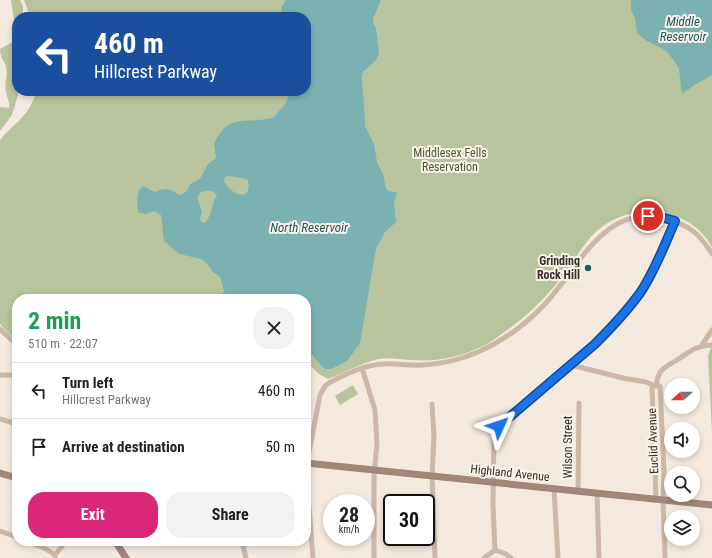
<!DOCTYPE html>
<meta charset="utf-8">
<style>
body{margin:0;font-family:"Roboto Condensed",sans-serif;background:#f2f2f2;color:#222;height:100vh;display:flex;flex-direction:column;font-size:15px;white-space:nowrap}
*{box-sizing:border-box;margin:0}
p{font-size:13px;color:#767676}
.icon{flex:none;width:22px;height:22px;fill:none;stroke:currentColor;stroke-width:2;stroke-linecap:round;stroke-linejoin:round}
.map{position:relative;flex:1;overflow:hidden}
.panel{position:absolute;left:12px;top:294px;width:299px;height:252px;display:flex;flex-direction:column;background:#fff;border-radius:16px;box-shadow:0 2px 6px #0003}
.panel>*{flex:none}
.hud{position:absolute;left:12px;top:12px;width:299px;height:84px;border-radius:16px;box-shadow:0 2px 6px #0003;background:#1a4fa0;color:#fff;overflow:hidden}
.needle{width:26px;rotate:249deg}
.tools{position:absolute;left:664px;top:378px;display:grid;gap:8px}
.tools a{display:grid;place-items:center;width:36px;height:36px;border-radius:50%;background:#fff;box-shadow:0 2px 6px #0003;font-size:20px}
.speed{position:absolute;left:323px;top:494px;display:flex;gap:8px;font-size:20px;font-weight:700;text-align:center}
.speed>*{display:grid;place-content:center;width:52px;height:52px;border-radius:50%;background:#fff;box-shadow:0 2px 6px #0003;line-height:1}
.speed small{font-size:10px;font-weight:400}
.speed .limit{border:2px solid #111;border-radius:6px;background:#fff;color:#111}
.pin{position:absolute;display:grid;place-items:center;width:34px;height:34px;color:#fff;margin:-17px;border:2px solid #fff;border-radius:50%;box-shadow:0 1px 4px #0007}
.me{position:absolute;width:44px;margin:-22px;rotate:48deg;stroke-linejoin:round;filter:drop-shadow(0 0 3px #0008)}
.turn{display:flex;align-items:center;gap:14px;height:84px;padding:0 16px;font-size:18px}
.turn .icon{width:52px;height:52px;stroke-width:2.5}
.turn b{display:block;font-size:28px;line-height:34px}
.round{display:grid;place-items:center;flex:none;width:42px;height:42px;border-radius:16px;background:#f2f2f2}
.headline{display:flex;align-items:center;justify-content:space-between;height:68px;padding:0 16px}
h1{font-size:24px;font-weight:700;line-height:30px;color:#1e9e55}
.action{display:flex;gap:8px;margin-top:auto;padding:8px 16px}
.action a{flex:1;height:46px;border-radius:16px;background:#db2777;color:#fff;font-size:16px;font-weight:700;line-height:46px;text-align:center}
.action a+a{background:#f2f2f2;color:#222}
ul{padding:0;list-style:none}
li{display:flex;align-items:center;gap:12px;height:56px;padding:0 16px;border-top:1px solid #e0e0e0}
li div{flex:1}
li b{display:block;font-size:15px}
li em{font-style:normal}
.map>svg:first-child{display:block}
</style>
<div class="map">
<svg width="712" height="558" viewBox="0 0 712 558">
<rect width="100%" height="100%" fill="#f4e9de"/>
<!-- green -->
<path fill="#b8c49d" d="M11,0h9l3,6v11h-6v74h2l-7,24 -12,16v-24l9,1c1,-6 -2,-10 -3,-16 -2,-8 2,-17 0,-25 -2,-8 -6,-9 -6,-18l16,-9v-7z
M24,0h688v247c-22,-41 -82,-46 -115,-16 -10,8 -22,28 -30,39 -18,25 -38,45 -64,63 -6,4 -12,9 -18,12 -23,12 -47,17 -73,15 -10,0 -23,-3 -33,-1 -18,4 -35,14 -51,20l-9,-5 -13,-13v-62h-289v41l-12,-10 -5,-6v-184c15,-18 30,-24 36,-49h270v-74h-276z
M712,345v87l-4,-76z
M353,385l5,9 -18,11 -5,-9z"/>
<!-- water -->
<path fill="#7cb1b2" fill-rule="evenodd" d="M286,0h95l-8,19v4l3,5 3,23 -1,5 -2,4 -12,11 -2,4v7l2,23 1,21 9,18 3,18 6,12 3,15 3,2 7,1 1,2 -3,7 2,21 -11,10 -9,17 -16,94 -13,18 -16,8h-5l-4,-2 -16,-20v-48h-86l4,-8 -4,-14 -7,-5 -6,-8 -5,-5 -23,-5 -15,-13 -3,-26 -7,-4 -9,3 -6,-1c-3,-7 -3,-22 4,-27l12,6c10,-4 15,-4 24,3 6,-1 10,-5 11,-11l10,-5 8,-15 8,-6 -2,-14c15,-34 33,-18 60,-27l12,-14 4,-12h16v-74h-25l1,-11zM229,176l18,3c3,6 2,10 -1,15 -10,3 -16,-5 -22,-12l1,-5zM205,191h7l5,4c-6,10 -5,20 -12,28l-4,-1 -1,-4 2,-7 -5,-13 4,-6z
M631,0h81v75l-16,9 -14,10v-4h-2l1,-1 -2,-21 -10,-14 -6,-5 -18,-9 -8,-7 -2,-15 -4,-8z"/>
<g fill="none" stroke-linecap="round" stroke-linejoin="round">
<!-- minor -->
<path stroke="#ccb8a9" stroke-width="5" d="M0,329l17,16
M702,345l10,-15
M571,365l52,13 23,4 10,4h4l4,86 -1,28 2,58
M362,368l13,42 2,33 -3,34v81
M0,375h17
M656,386h-4l4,114
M656,386c1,-6 2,-11 5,-15 5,-5 11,-8 16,-11 14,-9 18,-14 35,-15
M432,404l2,34 -2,38 3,82
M0,419l17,5
M554,489l4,69
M578,491l1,-88
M597,493l2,65
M0,531l17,6
M28,541l18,8 9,6
M242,541l4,17
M55,558v-3l11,-14
M313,558l-6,-76v-19l13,-68 5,-9 4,-3c16,-9 35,-18 54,-19 13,-1 26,2 39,1 19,-1 38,-5 56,-13 25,-11 47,-27 66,-47 35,-36 59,-103 122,-86 23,6 33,14 46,35
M484,558l11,-8
M511,558l-5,-4 -11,-4 -2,-45 1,-71 5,-8 12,-11 84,-71 36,-40 10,-12 19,-36 15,-35"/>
<!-- secondary -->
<path stroke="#a0877a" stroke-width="7" d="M306,463l406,42
M0,473l17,5
M115,541l11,17"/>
</g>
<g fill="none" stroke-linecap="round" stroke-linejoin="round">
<defs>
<path id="route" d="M499,426l96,-82c16,-16 32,-33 45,-51 14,-20 25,-49 35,-72l-18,-5h-9"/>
</defs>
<!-- route casing -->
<use href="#route" stroke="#114b97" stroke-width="10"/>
<!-- route -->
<use href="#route" stroke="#1a73e8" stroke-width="7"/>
</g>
<!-- markers -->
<circle fill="#1d5b5d" stroke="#fbf3eb" stroke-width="1.5" cx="588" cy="268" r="4"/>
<g text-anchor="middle" stroke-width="4" stroke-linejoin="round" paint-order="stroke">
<!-- park labels -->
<g font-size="12" fill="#4a592c" stroke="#fbf3eb">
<text x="450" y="157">Middlesex Fells<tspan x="450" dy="14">Reservation</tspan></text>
</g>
<!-- poi labels -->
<g font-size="12" font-weight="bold" fill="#392e29" stroke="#fbf3eb" text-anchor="end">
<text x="580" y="265">Grinding<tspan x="580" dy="14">Rock Hill</tspan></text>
</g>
<!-- street labels -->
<g font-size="12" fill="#392e29" stroke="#fbf3eb">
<text transform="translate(653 441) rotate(-92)" y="4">Euclid Avenue</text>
<text transform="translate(568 447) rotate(-90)" y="4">Wilson Street</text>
<text transform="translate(510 473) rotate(6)" y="4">Highland Avenue</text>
</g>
<!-- water labels -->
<g font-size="13" font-style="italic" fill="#1d5b5d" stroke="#fbf3eb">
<text x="683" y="26">Middle<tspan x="683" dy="15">Reservoir</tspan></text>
<text x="309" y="232">North Reservoir</text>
</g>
</g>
</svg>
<div class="tools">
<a><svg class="needle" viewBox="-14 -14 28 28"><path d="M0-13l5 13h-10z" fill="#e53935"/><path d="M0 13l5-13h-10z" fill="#767676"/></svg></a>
<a><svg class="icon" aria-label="sound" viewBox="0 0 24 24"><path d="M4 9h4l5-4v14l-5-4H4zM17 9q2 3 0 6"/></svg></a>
<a><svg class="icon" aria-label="search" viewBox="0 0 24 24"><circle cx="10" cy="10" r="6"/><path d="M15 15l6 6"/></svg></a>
<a><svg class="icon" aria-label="layers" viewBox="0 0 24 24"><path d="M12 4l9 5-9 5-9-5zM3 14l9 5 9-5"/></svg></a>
</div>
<div class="speed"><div>28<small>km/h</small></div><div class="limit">30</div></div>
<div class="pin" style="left:648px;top:216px;background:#d93025"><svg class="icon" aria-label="arrive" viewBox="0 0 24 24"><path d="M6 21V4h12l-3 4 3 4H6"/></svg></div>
<svg class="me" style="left:499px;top:426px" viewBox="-20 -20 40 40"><path d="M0-17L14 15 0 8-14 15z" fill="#1a73e8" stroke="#fff" stroke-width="4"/></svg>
<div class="hud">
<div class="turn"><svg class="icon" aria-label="left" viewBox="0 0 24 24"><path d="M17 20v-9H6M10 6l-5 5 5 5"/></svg><div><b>460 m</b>Hillcrest Parkway</div></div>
</div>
<section class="panel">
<div class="headline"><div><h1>2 min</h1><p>510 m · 22:07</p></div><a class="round"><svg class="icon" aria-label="close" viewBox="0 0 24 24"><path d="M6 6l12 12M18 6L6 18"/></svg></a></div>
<ul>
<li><svg class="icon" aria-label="left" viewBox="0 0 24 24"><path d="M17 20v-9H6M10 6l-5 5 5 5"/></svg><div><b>Turn left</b><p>Hillcrest Parkway</p></div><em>460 m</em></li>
<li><svg class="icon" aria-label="arrive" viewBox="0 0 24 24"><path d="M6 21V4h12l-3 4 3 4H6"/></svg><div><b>Arrive at destination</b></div><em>50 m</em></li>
</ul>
<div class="action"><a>Exit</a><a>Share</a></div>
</section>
</div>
